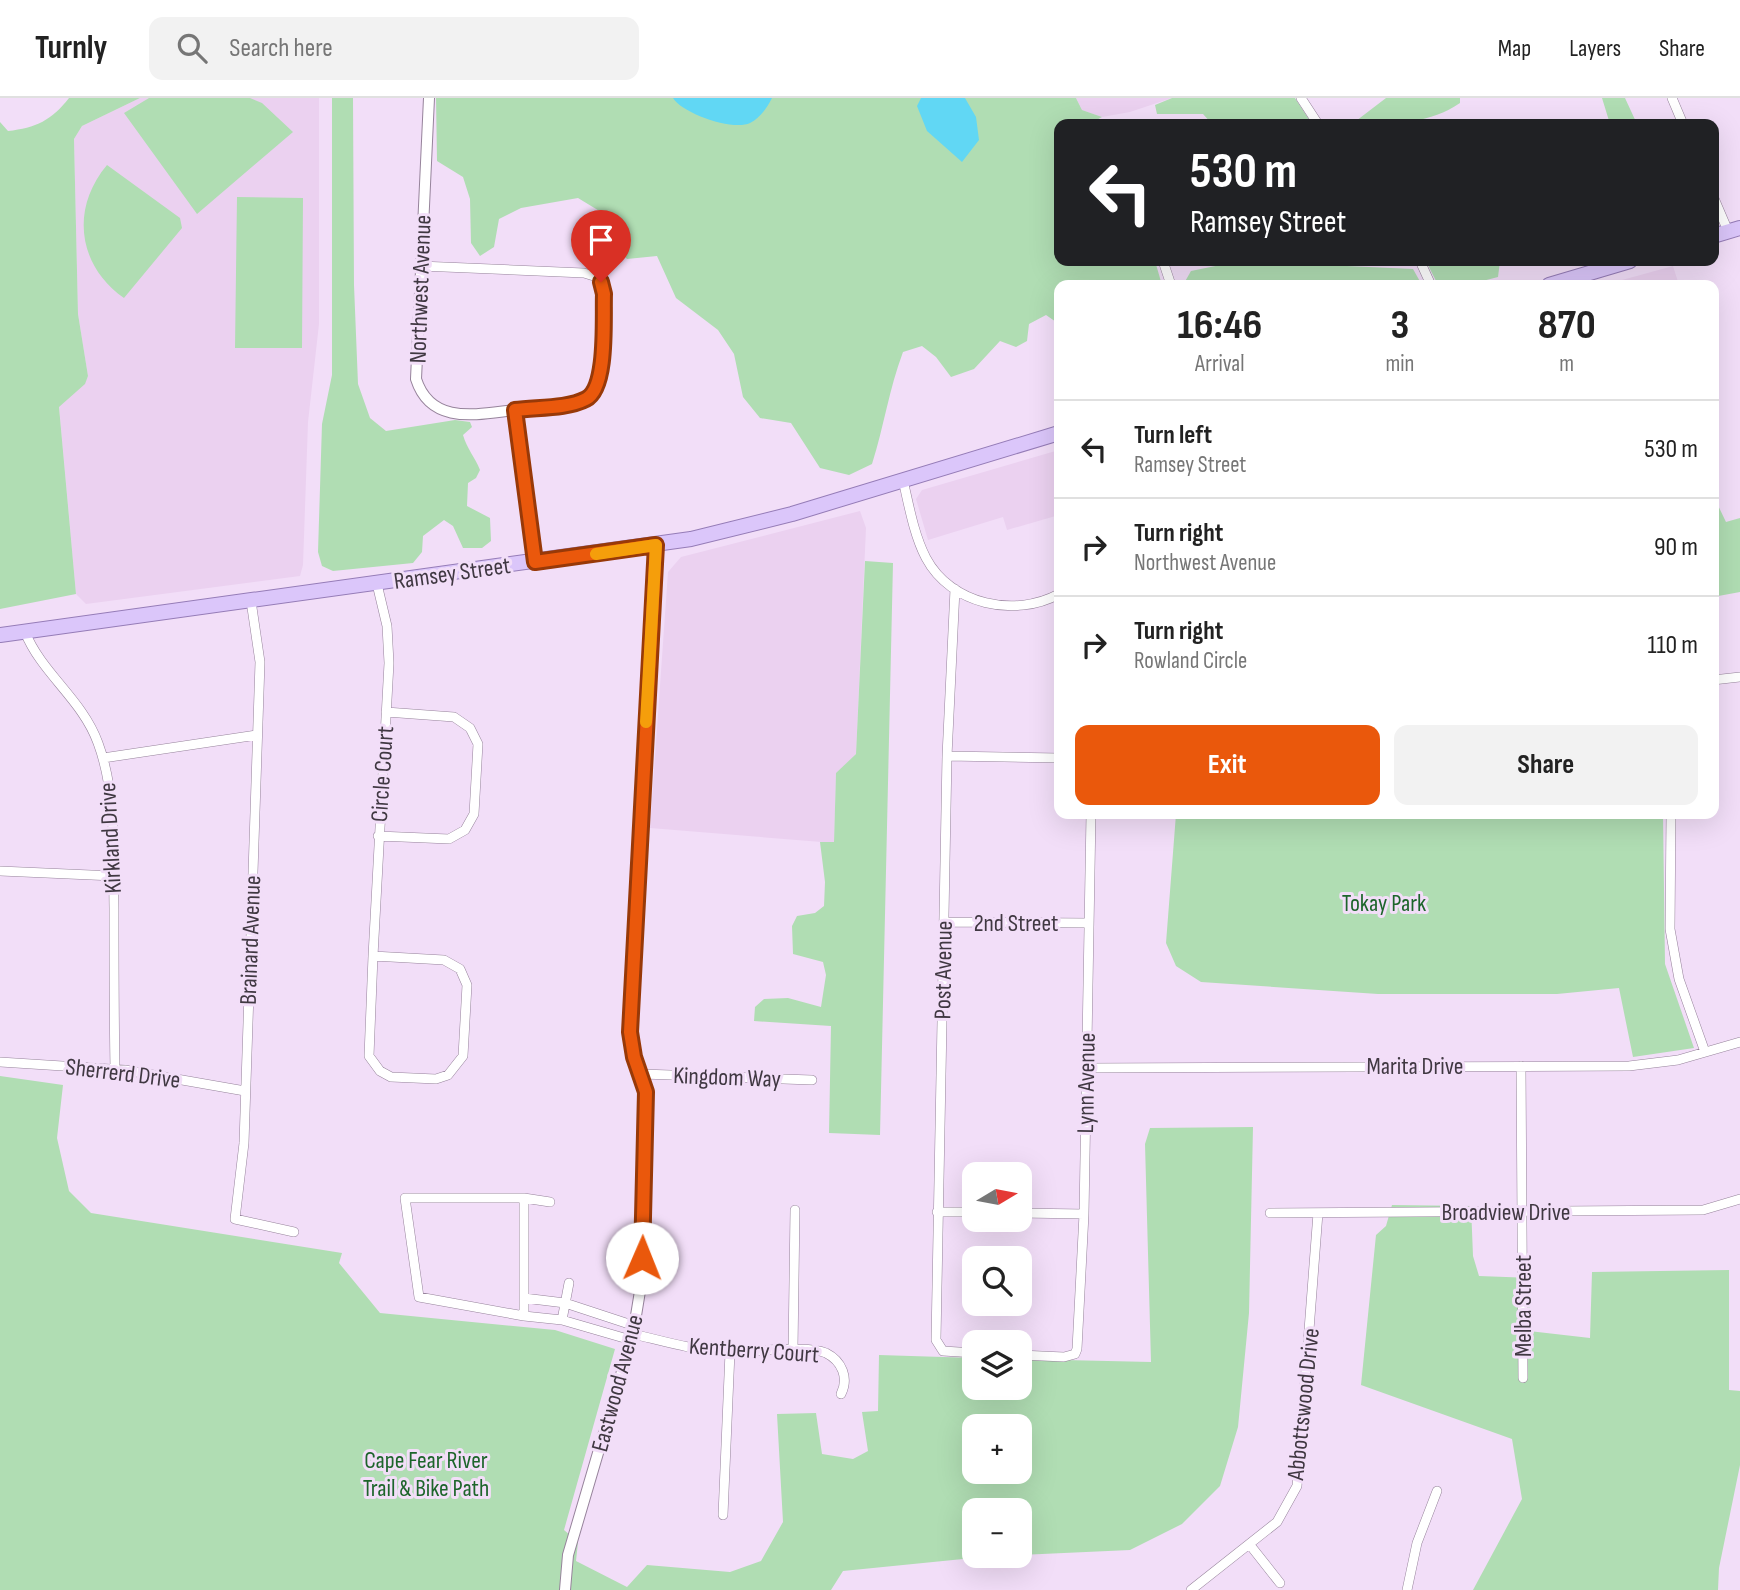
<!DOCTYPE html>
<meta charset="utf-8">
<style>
body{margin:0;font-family:"Sofia Sans Condensed",sans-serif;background:#f2f2f2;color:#222;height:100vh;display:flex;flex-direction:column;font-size:26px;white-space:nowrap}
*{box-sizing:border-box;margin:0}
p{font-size:23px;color:#767676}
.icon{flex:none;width:38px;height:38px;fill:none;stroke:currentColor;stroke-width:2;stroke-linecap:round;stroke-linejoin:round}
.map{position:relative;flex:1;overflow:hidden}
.details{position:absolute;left:1054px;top:182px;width:665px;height:539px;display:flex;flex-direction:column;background:#fff;border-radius:14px;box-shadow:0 7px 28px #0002}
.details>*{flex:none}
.guide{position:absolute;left:1054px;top:21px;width:665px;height:147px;border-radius:14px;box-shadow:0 7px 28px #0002;background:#202124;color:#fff;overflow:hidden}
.needle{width:46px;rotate:80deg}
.controls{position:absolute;left:962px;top:1064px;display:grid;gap:14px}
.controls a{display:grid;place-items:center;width:70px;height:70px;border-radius:14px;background:#fff;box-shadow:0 7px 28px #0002;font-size:35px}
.pin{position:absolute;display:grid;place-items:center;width:60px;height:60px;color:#fff;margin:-72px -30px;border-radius:50% 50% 50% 0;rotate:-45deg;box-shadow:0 0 7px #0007}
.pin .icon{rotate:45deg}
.me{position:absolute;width:77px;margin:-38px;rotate:1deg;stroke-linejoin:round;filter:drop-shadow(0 0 5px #0008)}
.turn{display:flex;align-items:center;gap:24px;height:147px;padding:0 21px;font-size:32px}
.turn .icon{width:91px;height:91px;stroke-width:2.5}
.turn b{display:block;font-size:49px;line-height:60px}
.eta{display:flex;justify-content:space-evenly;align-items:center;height:119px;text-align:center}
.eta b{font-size:42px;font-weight:700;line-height:49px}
.action{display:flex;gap:14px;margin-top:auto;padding:14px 21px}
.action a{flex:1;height:80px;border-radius:14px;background:#ea580c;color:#fff;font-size:28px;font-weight:700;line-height:80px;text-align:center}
.action a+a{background:#f2f2f2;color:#222}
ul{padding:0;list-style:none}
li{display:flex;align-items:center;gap:21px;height:98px;padding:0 21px;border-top:2px solid #e0e0e0}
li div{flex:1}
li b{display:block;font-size:26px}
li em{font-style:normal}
header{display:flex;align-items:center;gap:42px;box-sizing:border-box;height:98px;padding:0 35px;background:#fff;border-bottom:2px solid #e0e0e0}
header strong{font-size:33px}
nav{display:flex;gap:38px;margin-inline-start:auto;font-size:24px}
.search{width:490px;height:63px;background:#f2f2f2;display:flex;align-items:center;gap:18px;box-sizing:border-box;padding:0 24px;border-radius:14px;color:#767676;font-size:26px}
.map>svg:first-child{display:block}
</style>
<header>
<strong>Turnly</strong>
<div class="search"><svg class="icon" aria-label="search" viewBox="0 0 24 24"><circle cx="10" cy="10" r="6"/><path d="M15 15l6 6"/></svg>Search here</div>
<nav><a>Map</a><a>Layers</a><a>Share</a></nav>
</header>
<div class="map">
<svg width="1740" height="1492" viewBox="0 0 1740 1492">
<rect width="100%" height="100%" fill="#f2def8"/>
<!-- built -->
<path fill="#ebd1f0" d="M140,0h179v226l-11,98 -5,143 -3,11 -214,28 -10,-10 -17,-188 25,-22 4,-8 -10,-62 -4,-175 8,-13z
M1076,0h96l-42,14 -28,5 -20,-7z
M1673,168l6,19h-75z
M1059,352v65l-52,15 -4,-13 -75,23 -12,-41 6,-9z
M860,413l6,17 -10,226 -20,20 -2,69 -184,-15 18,-256 13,-15z"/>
<!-- green -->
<path fill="#b0ddb3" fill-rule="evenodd" d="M69,0h71l-58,28 -8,13 4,175 10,62 -3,8 -26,23 17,187 -76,15v-487l8,9c28,-3 44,-11 61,-33z
M149,0h101l12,5 31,29 -96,82 -73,-101z
M332,0h21l1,187 4,99 12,34 16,13 69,-11 15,2 2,5 -9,8c4,14 12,22 17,35l-4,8 -8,5 -1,23 23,12 1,23 -9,7h-19l-10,-22 -9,-6 -21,16 -1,16 -9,11 -80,8 -11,-5 -4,-14 4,-128 10,-49z
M436,0h640l6,12 20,7 -13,7h-30v137h96l7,24h-103v39l-13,-9 -17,9 -2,17 -11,6 -16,-6 -26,28 -23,8 -15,-20 -14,-11 -19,6c-14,37 -19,74 -31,112l-23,11 -29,-7 -29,-45 -31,-5 -17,-21 -9,-43 -16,-24 -42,-32 -19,-42 -30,3 -20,-22 -6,-25 -23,-14 -57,10 -22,11 -5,28 -14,9 -9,-13 -1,-44 -7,-22 -26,-16z
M1172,0h123l17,26h-100l-9,-10h-46l-2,-9z
M1386,0h74v5c-32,22 -70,21 -108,21z
M1602,0h23l12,26h-27z
M107,67l73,53 2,10 -58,70c-46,-32 -54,-89 -17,-133z
M237,99l66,1 -1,150h-67z
M1240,163h96l11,5 66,3 9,16h-239l8,-14z
M1426,163h74l-2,16 -31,8h-29z
M1713,397l13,27 14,-4v74l-27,5z
M865,463l28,2 -13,572 -51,-2 2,-107 -77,-5 1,-14 9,-8 24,-1 33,9 5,-32 -3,-13 -30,-8 -1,-28 5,-10 18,-3 9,-7 1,-24 -5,-40h14l2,-69 20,-19z
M1176,716h487l2,150 29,84 -61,9 -14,-69 -62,6h-179l-177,-12 -25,-16 -10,-23z
M0,978l63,9 -6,53 12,53 22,22 251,40 -3,10 41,50 175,17 60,19 -51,181 14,12 -2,19 51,26 20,-22 83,7 31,-11 22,-39 -6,-108 39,-1 6,41 31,5 15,-8 -6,-39 16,-1 1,-56 96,3v30h45v-29l131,3 -6,-218 5,-16 103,-1 -4,186 -11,114 -18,59 -38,38 -52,26 -110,5v-45h-45v46h18l-150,15 -12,19h-831zM975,1328h45v46h-45z
M1392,1107l79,1 2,50 6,20 52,2 -2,53 61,7 2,-66 137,-2v120l11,1v74l-21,103 -1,22h-245l49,-91 -10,-60 -151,-54 15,-150 10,-9z"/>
<!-- water -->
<path fill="#61d7f4" d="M673,0h99c-5,10 -12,20 -22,25 -17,8 -67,-9 -77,-25z
M921,0h44l11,19 3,23 -17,22 -35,-31 -10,-25z"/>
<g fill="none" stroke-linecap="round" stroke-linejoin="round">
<defs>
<path id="minor" d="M1301,0l17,26
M1672,0l11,26
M1713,98l15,35
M1163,163l8,24
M1420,163l11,24
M420,168l164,7 13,4 6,11c4,21 2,101 -17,111 -15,8 -52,8 -71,11l20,152
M903,382c6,26 11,55 23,78 25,47 89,60 133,36
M955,491l-8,167 -11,584 7,11 32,2
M251,503l9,61 -16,481 -9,76 59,13
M25,534c17,42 57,67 73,111 19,51 15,111 16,165 0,53 0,107 1,161
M1713,582l27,-3
M947,658l112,2
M103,660l154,-23
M1671,716l-1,115 9,50 26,73
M378,738l71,3 16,-9 9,-16 4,-70 -8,-16 -16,-11 -68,-5
M0,773l114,5
M944,824l145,1
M373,858l71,4 16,9 7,16 -4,71 -15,19 -12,4 -45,-2 -11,-6 -11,-15z
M373,858l16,-293 -2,-37 -10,-42
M0,964l125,8 120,21
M1521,968l2,312
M1087,970l542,-2 49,-6 62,-18
M642,976l170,6
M524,1100v118l-105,-19 -14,-99h119l26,4
M937,1114h38
M1020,1115l64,1
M1270,1115l433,-3 37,-11
M524,1200l41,5 70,23
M524,1218l38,4 69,20
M562,1222l7,-37
M633,1236c30,7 60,16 91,18 26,1 81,-8 102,1 16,8 23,25 15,41
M793,1252l2,-140
M1020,1257l44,2 11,-3 2,-5 7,-135 7,-400
M723,1417l7,-163
M1250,1447l30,38
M1191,1492l86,-68 20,-36 21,-273
M1407,1492l10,-47 20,-52"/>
<path id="tertiary" d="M429,0l-13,281c15,47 62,35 99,31
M565,1492l3,-35 65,-221 8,-49 5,-193 -12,-35 -4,-25 26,-487"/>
<path id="primary" d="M1713,138l27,-8
M1549,187l81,-24
M0,537l691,-96 101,-25 267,-81"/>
</defs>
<!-- minor casing -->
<use href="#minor" stroke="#96839b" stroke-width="10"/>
<!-- tertiary casing -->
<use href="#tertiary" stroke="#96839b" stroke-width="12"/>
<!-- primary casing -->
<use href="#primary" stroke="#957cb7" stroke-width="16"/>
<!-- minor -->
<use href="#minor" stroke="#fff" stroke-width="9"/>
<!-- tertiary -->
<use href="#tertiary" stroke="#fff" stroke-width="10"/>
<!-- primary -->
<use href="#primary" stroke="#dbc6fa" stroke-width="14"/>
</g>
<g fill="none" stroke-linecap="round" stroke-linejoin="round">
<defs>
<path id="route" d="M601,184l3,12c-1,23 4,94 -18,105 -19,10 -50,8 -71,11l20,152 121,-17 -26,487 4,25 12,35 -4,166"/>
</defs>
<!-- route casing -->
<use href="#route" stroke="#983908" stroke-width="18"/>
<!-- route -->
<use href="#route" stroke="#ea580c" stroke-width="12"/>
<!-- slow -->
<path stroke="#f59e0b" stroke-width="12" d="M596,456l60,-9 -10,177"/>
</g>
<g text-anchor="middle" stroke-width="6" stroke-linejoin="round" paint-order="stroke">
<!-- street labels -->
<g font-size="24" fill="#403842" stroke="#f2def8">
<text transform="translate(420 191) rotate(-88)" y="8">Northwest Avenue</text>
<text transform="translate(452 475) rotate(-8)" y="8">Ramsey Street</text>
<text transform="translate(382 676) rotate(-86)" y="8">Circle Court</text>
<text transform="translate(110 740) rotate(-93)" y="8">Kirkland Drive</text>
<text x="1016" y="833">2nd Street</text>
<text transform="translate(250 842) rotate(-88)" y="8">Brainard Avenue</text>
<text transform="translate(943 872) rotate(-89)" y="8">Post Avenue</text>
<text x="1415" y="976">Marita Drive</text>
<text transform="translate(123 975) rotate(7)" y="8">Sherrerd Drive</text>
<text transform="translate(727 979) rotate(2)" y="8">Kingdom Way</text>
<text transform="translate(1086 985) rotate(-89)" y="8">Lynn Avenue</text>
<text x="1506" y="1122">Broadview Drive</text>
<text transform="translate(1523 1208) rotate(-90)" y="8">Melba Street</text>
<text transform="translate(754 1252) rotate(4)" y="8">Kentberry Court</text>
<text transform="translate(617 1285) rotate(-75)" y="8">Eastwood Avenue</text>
<text transform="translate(1303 1306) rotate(-84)" y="8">Abbottswood Drive</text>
</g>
<!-- park labels -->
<g font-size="24" fill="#1d652b" stroke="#f2def8">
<text x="1384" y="813">Tokay Park</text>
<text x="426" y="1370">Cape Fear River<tspan x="426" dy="28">Trail &amp; Bike Path</tspan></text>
</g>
</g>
</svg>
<div class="controls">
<a><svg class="needle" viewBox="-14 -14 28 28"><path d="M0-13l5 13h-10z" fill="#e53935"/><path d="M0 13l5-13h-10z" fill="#767676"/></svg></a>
<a><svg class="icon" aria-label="search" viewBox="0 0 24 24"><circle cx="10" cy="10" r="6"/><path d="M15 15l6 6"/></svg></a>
<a><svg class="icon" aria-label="layers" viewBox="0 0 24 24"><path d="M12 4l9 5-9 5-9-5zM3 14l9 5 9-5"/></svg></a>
<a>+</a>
<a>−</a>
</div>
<div class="pin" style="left:601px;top:184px;background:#d93025"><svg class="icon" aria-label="arrive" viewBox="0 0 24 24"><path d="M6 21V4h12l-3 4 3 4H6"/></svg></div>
<svg class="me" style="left:642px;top:1160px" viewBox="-20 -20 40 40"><circle r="19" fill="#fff"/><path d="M0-13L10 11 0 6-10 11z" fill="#ea580c"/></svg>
<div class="guide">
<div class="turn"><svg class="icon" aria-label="left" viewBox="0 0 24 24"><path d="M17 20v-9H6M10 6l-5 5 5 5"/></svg><div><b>530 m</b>Ramsey Street</div></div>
</div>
<section class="details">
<div class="eta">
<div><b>16:46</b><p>Arrival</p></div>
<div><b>3</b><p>min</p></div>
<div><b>870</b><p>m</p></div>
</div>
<ul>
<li><svg class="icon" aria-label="left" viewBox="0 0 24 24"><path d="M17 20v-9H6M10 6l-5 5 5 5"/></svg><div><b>Turn left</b><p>Ramsey Street</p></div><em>530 m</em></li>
<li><svg class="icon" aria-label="right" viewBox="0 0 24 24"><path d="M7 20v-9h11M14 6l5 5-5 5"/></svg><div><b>Turn right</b><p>Northwest Avenue</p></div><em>90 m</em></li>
<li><svg class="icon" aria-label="right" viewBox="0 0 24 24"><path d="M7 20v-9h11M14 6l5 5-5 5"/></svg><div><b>Turn right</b><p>Rowland Circle</p></div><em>110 m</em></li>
</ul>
<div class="action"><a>Exit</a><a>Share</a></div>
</section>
</div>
